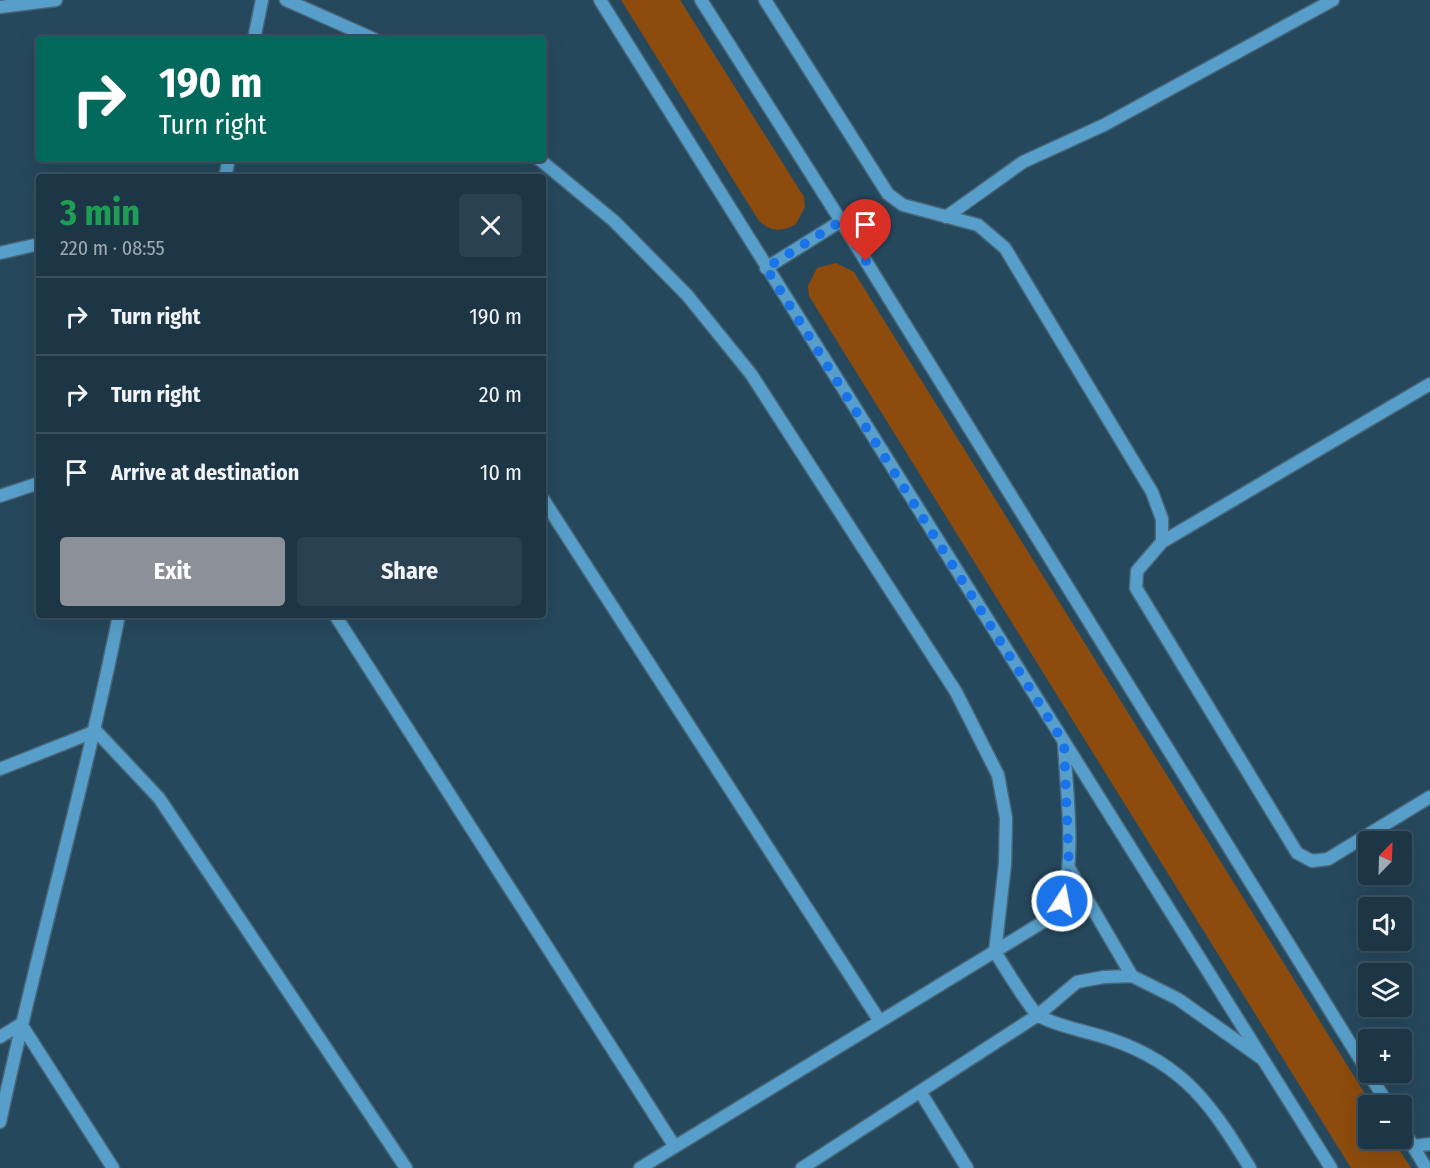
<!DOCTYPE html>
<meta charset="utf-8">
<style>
body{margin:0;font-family:"Fira Sans Condensed",sans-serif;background:#294151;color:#f1f3f6;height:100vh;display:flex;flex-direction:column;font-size:22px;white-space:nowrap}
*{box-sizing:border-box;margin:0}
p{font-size:20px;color:#a0abb3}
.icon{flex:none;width:33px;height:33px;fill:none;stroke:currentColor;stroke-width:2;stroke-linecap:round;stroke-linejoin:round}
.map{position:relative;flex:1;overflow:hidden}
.sheet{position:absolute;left:36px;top:174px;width:510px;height:444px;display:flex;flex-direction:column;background:#1c3646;border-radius:6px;box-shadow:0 6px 24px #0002,0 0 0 2px #3a505f}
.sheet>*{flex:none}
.hud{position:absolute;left:36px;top:36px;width:510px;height:126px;border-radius:6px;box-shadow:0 6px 24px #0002,0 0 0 2px #3a505f;background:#00695c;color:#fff;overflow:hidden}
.needle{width:39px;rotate:23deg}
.tools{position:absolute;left:1358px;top:831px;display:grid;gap:12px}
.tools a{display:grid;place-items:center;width:54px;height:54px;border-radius:6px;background:#1c3646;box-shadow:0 6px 24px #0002,0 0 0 2px #3a505f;font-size:30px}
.pin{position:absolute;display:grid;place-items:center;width:51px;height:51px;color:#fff;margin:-62px -26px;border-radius:50% 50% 50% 0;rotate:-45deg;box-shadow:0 0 6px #0007}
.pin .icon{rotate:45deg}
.me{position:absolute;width:66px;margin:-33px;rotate:11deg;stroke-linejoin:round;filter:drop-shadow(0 0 4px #0008)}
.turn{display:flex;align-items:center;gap:21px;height:126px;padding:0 24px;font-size:27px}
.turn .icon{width:78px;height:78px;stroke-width:2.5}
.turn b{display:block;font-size:42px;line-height:51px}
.round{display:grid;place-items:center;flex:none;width:63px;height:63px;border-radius:6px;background:#294151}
.summary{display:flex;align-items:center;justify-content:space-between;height:102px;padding:0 24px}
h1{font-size:36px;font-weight:700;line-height:45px;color:#1e9e55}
.button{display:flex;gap:12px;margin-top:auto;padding:12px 24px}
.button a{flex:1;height:69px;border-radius:6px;background:#8c9099;color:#fff;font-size:24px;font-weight:700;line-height:69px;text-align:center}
.button a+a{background:#294151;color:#f1f3f6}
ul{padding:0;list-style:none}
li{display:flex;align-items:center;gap:18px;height:78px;padding:0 24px;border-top:2px solid #3a505f}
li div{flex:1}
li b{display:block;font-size:22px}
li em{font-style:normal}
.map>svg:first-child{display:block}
</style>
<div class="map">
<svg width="1430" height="1168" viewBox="0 0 1430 1168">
<rect width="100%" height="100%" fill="#26485d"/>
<!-- green -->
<path fill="#8d4c0d" d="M621,0h59l124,197 1,10 -9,17c-14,8 -24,8 -37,-3z
M836,263l18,9 518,833 -4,1v32l24,1 19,29h-60l-542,-872 -1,-10 9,-18z"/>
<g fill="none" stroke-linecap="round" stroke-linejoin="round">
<defs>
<path id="minor" d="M286,0l88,39
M765,0l123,194 15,11 75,20 27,23 147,244 10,27v23l-25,29 -1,17 161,265 15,8 16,-2 102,-62
M0,7l56,-7
M254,39l8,-39
M539,159l75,62 73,74 64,79 205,318 42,83 8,43 -1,46 -10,88c8,12 35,58 44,64 20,11 52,16 74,24 72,25 99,66 137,128
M225,177l4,-18
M946,217l77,-55 81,-37 229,-125
M0,253l39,-9
M0,496l39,-13
M543,499l336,521
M1162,542l268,-158
M335,615l340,532
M0,769l96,-38 63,67 247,370
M1069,868l63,108
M0,1037l21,-13 92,144
M921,1093l46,75
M0,1122c36,-170 85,-337 119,-507
M1414,1146l16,-2
M640,1168l416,-254c23,-43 10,-123 8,-171
M802,1168l236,-153 39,-33 27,-5 28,-1 46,23 83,59"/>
<path id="tertiary" d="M600,0l731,1168
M701,0l140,221 527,851
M766,268l75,-47
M1368,1072l21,34
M1401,1126l25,42"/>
</defs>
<!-- minor casing -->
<use href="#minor" stroke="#48677a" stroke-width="15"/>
<!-- tertiary casing -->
<use href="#tertiary" stroke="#48677a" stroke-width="15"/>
<!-- minor -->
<use href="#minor" stroke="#579fca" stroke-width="12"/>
<!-- tertiary -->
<use href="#tertiary" stroke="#579fca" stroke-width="12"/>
</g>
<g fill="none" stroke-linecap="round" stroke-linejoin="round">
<!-- route -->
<path stroke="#1a73e8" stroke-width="10" stroke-dasharray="0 18" d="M866,261l-25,-40 -75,47 298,475 5,125 -7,33"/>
</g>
</svg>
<div class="tools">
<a><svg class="needle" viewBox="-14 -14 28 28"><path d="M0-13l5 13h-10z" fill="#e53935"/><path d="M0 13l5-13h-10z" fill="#a0abb3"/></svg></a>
<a><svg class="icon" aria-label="sound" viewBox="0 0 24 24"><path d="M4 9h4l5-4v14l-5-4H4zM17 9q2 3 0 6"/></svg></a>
<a><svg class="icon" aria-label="layers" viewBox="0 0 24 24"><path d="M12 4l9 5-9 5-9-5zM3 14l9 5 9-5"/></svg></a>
<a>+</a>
<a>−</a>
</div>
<div class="pin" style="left:866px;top:261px;background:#d93025"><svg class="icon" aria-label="arrive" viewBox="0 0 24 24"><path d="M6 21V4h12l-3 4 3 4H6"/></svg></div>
<svg class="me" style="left:1062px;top:901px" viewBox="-20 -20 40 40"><circle r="17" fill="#1a73e8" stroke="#fff" stroke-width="3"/><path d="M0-11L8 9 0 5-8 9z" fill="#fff"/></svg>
<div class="hud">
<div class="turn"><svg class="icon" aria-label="right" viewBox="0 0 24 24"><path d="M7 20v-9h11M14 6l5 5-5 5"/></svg><div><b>190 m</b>Turn right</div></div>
</div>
<section class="sheet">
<div class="summary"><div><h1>3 min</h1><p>220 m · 08:55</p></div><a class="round"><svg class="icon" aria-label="close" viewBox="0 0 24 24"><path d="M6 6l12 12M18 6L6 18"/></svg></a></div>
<ul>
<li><svg class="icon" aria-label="right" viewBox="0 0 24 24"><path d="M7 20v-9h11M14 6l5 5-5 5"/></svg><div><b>Turn right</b></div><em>190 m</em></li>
<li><svg class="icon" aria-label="right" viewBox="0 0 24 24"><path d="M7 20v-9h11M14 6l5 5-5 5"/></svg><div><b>Turn right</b></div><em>20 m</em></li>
<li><svg class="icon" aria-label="arrive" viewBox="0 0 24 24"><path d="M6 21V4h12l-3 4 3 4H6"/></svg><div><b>Arrive at destination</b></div><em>10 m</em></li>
</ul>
<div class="button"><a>Exit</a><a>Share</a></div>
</section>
</div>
